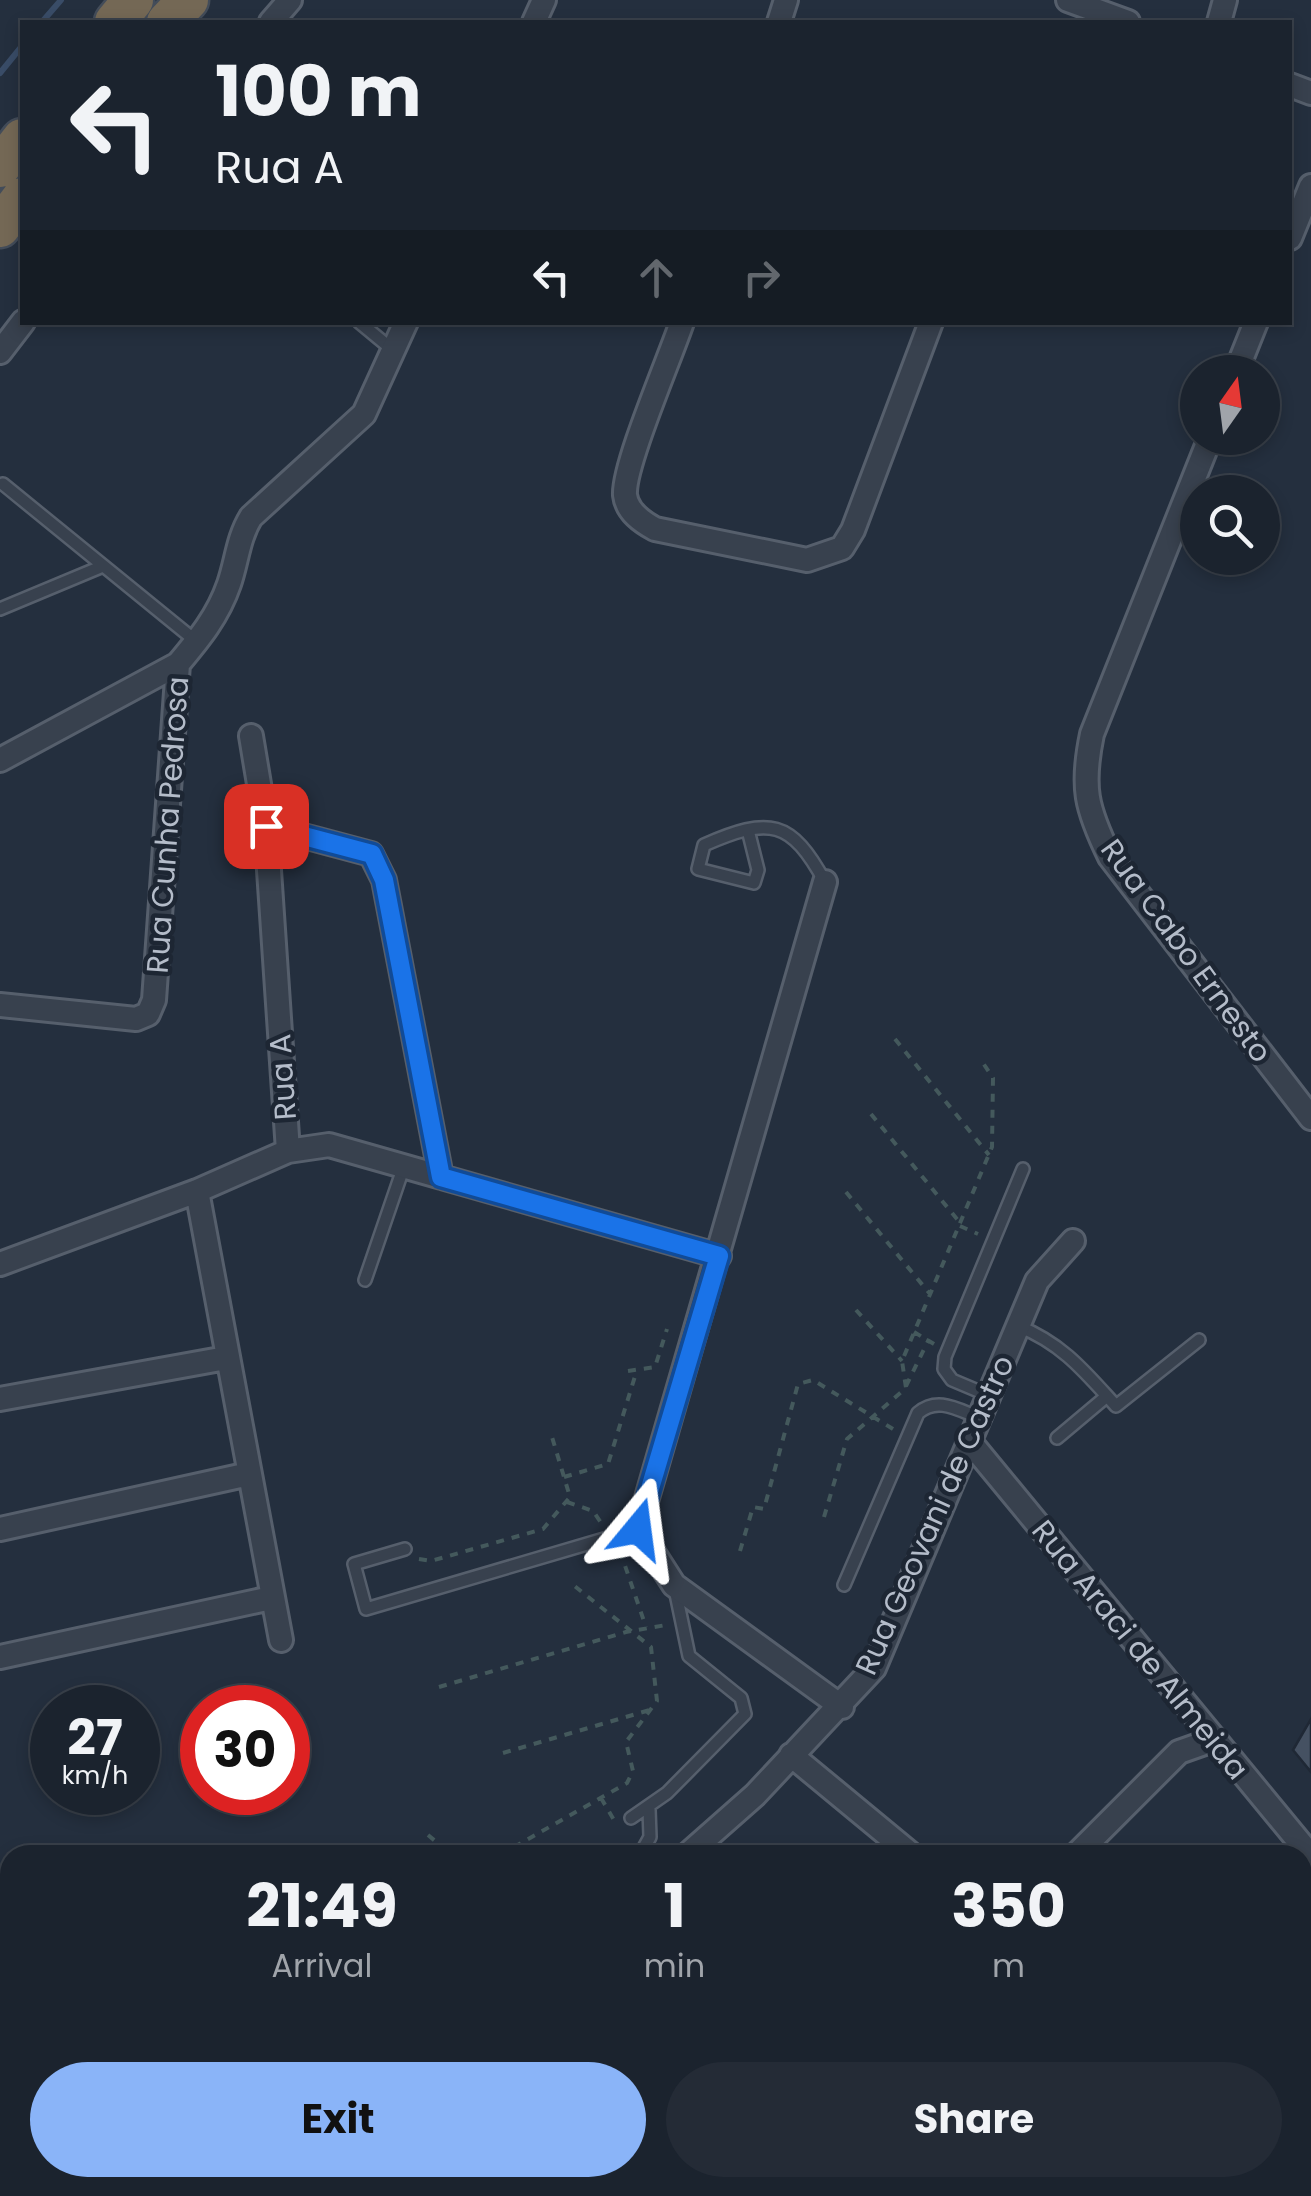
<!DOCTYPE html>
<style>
body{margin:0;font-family:Poppins,sans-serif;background:#242b36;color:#f1f3f6;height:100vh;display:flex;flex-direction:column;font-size:38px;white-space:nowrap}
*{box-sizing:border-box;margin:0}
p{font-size:32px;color:#a0a4aa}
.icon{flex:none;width:55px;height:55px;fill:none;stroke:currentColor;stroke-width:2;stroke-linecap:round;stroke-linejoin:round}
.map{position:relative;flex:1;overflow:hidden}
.drawer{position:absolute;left:0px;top:1845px;width:1312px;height:352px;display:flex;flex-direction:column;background:#1b232e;border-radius:30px 30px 0 0;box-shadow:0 5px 15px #0003,0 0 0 2px #39404a}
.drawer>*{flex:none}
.hud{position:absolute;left:20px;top:20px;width:1272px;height:305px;border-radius:0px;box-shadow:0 5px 15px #0003,0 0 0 2px #39404a;background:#1b232e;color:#f1f3f6;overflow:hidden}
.needle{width:65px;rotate:14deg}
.buttons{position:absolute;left:1180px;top:355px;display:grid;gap:20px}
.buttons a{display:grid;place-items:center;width:100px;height:100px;border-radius:50%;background:#1b232e;box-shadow:0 5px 15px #0003,0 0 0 2px #39404a;font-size:50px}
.speed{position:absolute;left:30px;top:1685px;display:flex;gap:20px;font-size:50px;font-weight:700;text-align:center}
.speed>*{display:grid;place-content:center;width:130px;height:130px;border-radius:50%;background:#1b232e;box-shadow:0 5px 15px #0003,0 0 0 2px #39404a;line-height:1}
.speed small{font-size:25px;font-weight:400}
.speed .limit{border:15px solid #d22;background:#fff;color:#111}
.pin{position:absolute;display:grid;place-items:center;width:85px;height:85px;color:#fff;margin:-42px;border-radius:20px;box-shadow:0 5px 15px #0006}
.me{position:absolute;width:110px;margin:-55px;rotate:16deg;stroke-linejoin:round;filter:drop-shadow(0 0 8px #0008)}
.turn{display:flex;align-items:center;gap:35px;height:210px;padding:0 30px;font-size:45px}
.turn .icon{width:130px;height:130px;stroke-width:2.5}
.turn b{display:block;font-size:70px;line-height:85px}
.lanes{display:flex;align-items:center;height:95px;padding:0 30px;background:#0003;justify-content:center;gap:50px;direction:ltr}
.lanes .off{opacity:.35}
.eta{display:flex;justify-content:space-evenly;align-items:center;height:170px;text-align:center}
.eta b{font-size:60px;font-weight:700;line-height:70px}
.cta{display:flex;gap:20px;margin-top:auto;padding:20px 30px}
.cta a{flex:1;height:115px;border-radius:60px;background:#8ab4f8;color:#111;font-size:40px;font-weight:700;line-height:115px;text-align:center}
.cta a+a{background:#242b36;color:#f1f3f6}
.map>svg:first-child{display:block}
</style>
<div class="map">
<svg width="1311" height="2196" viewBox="0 0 1311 2196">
<rect width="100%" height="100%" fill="#242f3e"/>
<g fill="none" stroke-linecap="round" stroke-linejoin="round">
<!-- stream -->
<path stroke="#394c67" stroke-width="6" d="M42,22l19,-22
M0,73l22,-27"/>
</g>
<!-- building -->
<path fill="#455162" stroke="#1f2835" stroke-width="2.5" d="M1311,1719v53l-18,-22z"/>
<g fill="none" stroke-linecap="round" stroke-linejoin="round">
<defs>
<path id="service" d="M359,322l35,29
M3,484l194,158
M0,609l103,-43
M748,830l10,40 -4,13 -56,-14 6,-24c66,-29 87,-25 121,37
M365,1280l39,-114
M1018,1326c45,18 67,46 98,80l83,-66
M990,1396l-38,-16 -8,-11 1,-12 78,-188
M1057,1438l50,-42
M405,1549l-51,15 12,45 272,-80
M844,1585l74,-172c20,-17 40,-3 62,5
M631,1818l36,-25 78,-79 -4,-16 -52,-42 -14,-67
M640,1855l10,-18 -1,-28"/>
<path id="minor" d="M1068,0l60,22
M271,22l19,-22
M534,22l10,-22
M779,22l7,-22
M1219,22l6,-22
M1290,85l21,8
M1290,238l21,-52
M682,322c-12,36 -59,144 -57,173 2,17 17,27 30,34l152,31 35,-12 11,-18 78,-208
M0,352l23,-30
M1236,372l20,-50
M1210,438l-118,296c-11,53 -6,74 18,123l201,261
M251,736l15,90 22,325
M0,760l178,-96
M266,826l105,28 13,26 57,297
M825,882l-187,647 36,56 168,122
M0,1005l136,14 12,-5 6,-14 24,-336c21,-25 40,-48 51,-80 8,-23 9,-46 22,-67l113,-103 42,-92
M197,1191l84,449
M0,1264l197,-73 91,-40 41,-6 390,111
M0,1399l226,-41
M970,1442l341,414
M0,1529l249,-55
M0,1657l271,-59
M791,1755l121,100
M687,1855l68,-60 119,-127 163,-387 36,-40
M1076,1855l103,-103 34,-12"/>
<path id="secondary" d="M1302,2071l9,-14
M1228,2196l6,-8"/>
<path id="motorway" d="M115,22l18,-22
M167,22l21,-22
M0,167l22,-28
M0,227l22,-29"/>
</defs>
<!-- service casing -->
<use href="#service" stroke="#565f6c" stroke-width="16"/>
<!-- minor casing -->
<use href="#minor" stroke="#565f6c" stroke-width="28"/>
<!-- secondary casing -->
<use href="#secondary" stroke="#565f6c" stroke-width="38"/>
<!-- motorway casing -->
<use href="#motorway" stroke="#434c59" stroke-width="45"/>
<!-- path -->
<path stroke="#44595c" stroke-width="4" stroke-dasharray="8 8" stroke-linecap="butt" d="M895,1039l94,116
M871,1114l90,110
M846,1192l84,102
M960,1226l18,8
M856,1310l46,51
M914,1332l20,12
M628,1371l27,-4 12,-38
M906,1386l23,-47
M564,1477l44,-13 28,-91
M567,1502l26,9 9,13
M824,1517l23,-78 59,-51 -4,-27 90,-214 1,-69 -12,-18
M620,1551l26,76
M740,1551l13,-44 11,2 34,-125 15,-4 80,49
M419,1559l12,2 112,-32 27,-32 -18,-60
M439,1687l187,-55 40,-7
M503,1753l150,-44
M601,1798l13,22
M428,1835l24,20
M500,1855l127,-72 6,-12 -7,-29 31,-41 -6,-54 -79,-63"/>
<!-- service -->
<use href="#service" stroke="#38414e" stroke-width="11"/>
<!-- minor -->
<use href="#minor" stroke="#38414e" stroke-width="22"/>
<!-- secondary -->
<use href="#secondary" stroke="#465061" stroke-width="32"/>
<!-- motorway -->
<use href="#motorway" stroke="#746855" stroke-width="40"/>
</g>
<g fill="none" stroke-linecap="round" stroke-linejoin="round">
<defs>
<path id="route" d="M266,826l106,28 12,26 57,297 278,79 -81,273"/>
</defs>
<!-- route casing -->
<use href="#route" stroke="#114b97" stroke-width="25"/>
<!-- route -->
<use href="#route" stroke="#1a73e8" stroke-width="18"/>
</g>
<g text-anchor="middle" stroke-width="9" stroke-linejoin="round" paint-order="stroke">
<!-- street labels -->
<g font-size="30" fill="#b4bcc9" stroke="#1d2633">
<text transform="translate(168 825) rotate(-86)" y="10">Rua Cunha Pedrosa</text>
<text transform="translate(1186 951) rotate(54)" y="10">Rua Cabo Ernesto</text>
<text transform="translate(283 1077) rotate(-94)" y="10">Rua A</text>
<text transform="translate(935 1515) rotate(-66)" y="10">Rua Geovani de Castro</text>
<text transform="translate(1140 1650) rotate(51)" y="10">Rua Araci de Almeida</text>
</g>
</g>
</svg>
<div class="buttons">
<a><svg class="needle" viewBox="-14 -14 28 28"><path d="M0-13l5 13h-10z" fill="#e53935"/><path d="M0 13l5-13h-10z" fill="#a0a4aa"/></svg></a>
<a><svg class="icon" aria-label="search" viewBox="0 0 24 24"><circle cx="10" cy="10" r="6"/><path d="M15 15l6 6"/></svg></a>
</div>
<div class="speed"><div>27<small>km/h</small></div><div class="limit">30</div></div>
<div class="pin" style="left:266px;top:826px;background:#d93025"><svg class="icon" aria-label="arrive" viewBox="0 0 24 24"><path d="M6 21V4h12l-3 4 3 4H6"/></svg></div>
<svg class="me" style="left:638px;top:1529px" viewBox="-20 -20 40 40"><path d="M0-17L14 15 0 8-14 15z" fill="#1a73e8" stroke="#fff" stroke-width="4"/></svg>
<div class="hud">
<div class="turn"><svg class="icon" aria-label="left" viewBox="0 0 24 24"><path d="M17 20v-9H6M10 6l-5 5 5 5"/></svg><div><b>100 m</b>Rua A</div></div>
<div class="lanes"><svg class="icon" aria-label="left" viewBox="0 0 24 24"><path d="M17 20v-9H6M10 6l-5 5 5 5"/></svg><svg class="icon off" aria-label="ahead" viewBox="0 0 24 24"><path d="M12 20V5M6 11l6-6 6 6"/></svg><svg class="icon off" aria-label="right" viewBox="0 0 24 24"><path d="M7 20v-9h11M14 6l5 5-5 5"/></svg></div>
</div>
<section class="drawer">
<div class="eta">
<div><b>21:49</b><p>Arrival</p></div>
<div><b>1</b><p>min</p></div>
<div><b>350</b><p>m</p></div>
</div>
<div class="cta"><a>Exit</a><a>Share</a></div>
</section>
</div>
